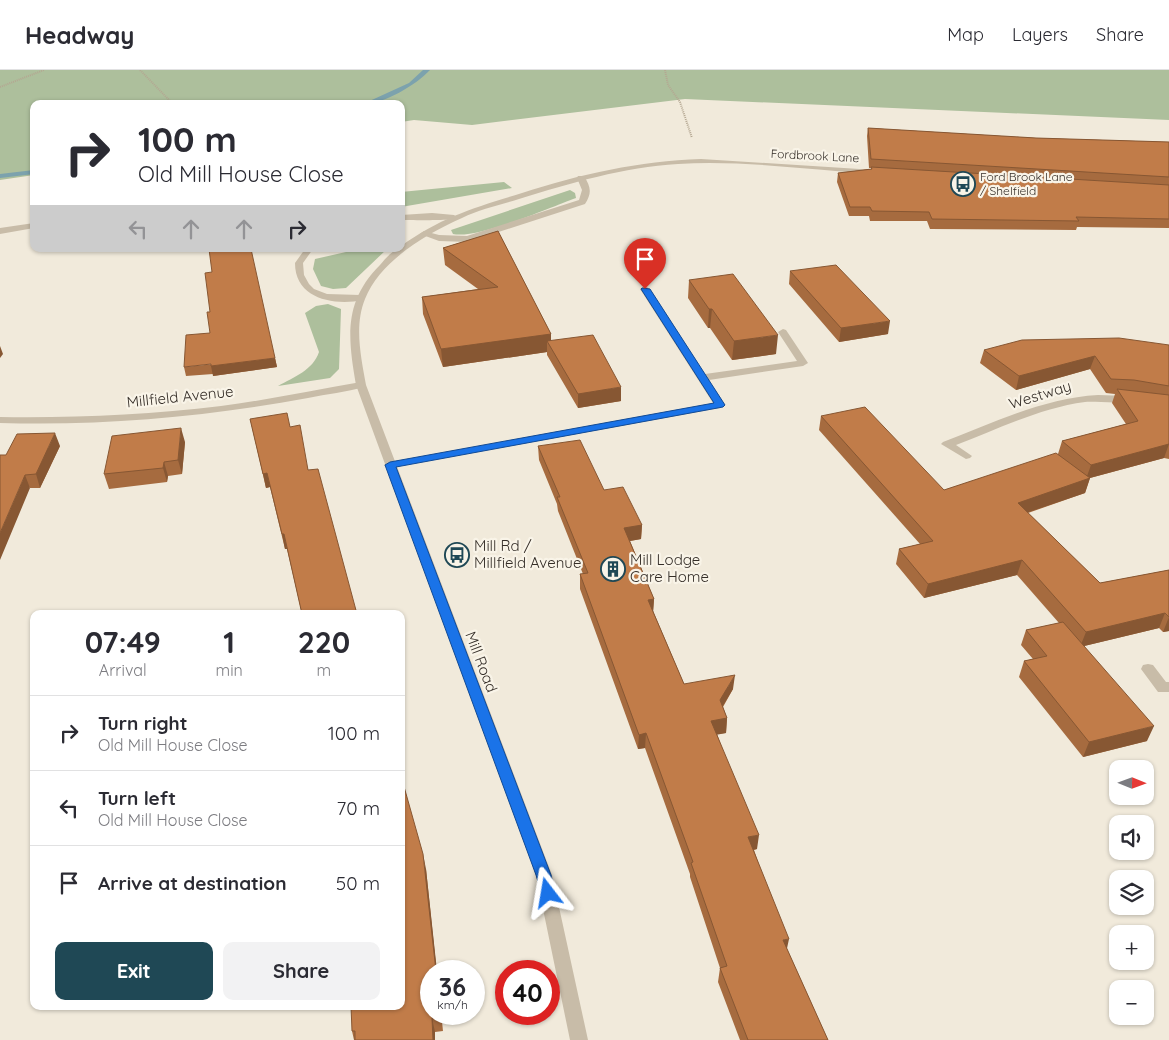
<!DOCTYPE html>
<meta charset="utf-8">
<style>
body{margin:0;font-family:Quicksand,sans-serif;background:#f2f2f3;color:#2b2b33;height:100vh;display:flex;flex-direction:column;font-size:19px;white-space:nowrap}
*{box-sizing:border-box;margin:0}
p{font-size:16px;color:#7c7c81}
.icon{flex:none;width:28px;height:28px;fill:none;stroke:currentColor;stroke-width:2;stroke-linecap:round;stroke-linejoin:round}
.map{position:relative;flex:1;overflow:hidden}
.drawer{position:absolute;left:30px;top:540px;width:375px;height:400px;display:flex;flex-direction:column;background:#fff;border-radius:10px;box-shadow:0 1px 4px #0004}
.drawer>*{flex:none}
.banner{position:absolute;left:30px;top:30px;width:375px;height:152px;border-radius:10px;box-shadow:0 1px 4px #0004;background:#fff;color:#2b2b33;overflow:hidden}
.needle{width:32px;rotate:91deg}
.tools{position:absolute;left:1109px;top:690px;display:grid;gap:10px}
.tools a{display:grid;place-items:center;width:45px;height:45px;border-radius:10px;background:#fff;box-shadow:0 1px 4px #0004;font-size:25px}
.speed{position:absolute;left:420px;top:890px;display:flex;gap:10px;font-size:25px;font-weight:700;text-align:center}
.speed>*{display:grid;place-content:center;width:65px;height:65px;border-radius:50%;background:#fff;box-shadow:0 1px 4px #0004;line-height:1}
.speed small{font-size:12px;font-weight:400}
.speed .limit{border:8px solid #d22;background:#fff;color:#111}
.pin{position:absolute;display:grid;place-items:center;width:42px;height:42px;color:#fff;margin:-51px -21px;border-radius:50% 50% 50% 0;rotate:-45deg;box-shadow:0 0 5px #0007}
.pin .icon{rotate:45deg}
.me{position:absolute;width:55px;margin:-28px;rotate:346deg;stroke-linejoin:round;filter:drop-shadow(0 0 4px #0008)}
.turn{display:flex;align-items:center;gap:18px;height:105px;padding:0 25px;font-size:22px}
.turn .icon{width:65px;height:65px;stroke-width:2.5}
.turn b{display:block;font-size:35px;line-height:42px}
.lanes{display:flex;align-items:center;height:48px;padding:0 25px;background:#0003;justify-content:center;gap:25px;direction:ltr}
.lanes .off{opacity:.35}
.eta{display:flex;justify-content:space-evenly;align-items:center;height:85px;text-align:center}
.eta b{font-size:30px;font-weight:700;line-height:35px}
.action{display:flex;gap:10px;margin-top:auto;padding:10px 25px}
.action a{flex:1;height:58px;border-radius:10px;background:#1f4855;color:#fff;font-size:20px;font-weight:700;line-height:58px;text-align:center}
.action a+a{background:#f2f2f3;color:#2b2b33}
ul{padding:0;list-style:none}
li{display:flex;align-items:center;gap:15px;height:75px;padding:0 25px;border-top:1px solid #e1e1e2}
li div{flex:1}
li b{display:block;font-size:19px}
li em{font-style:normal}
header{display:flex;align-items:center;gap:30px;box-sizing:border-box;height:70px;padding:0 25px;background:#fff;border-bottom:1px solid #e1e1e2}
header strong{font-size:24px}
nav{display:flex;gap:28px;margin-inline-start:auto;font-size:18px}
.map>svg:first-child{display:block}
</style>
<header>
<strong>Headway</strong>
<nav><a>Map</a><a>Layers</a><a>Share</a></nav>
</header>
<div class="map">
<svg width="1169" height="970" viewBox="0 0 1169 970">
<rect width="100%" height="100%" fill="#f1eadb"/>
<!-- green -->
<path fill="#adbf9c" d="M0,0h1169v50l-484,-21 -213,26 -58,-5 -13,2v-18h-367v71l-34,5z
M504,112l8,6 -111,19v-15z
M570,120l5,3 1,5c-27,10 -98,41 -123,36l-2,-4z
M350,179h37l-41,39 -13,1 -12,-3 -8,-17 2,-10 31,-7z
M328,234l13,5 -2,60 -9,9 -52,8c16,-9 35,-16 41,-34l-14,-39 11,-7z"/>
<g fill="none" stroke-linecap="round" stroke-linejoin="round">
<!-- stream -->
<path fill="#7ca2ad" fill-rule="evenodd" d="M423,0h7c-14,15 -46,34 -67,34l46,-21z
M34,100v4l-34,4v-4z"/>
<!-- path -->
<path stroke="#b4a792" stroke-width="2" stroke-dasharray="1 1" stroke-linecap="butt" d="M140,0l33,34
M665,0l3,15 12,17 12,36
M0,17l44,-17"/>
<!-- service -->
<path fill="#c8bca8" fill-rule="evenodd" d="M578,106h6c7,11 8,17 1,28l-117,38 -29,-1 -19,-7 4,-3 15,4 28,1 112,-36 3,-10 -5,-12z"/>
<!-- minor -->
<path fill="#c8bca8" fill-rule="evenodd" d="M432,143l22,2 4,3c-4,3 -47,2 -57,2v-5z
M34,153v5l-34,6v-6z
M305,179h8l-10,14 1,12 5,9 5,5 13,5 33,1 5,3 -2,2c-29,6 -68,-1 -68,-37z
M645,216l5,3 55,85 92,-13 -19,-29 5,-3 3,1 22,33 -5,3 -94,14 16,25 -5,3 -330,60 -4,-1 -2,-2 2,-2 4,-1 323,-59 -73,-114z
M361,312l5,3 -1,2c-19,5 -38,7 -57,11 -102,19 -204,28 -308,25v-6c74,1 148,-2 221,-11 47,-6 93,-16 140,-24z
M1098,325l31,1 5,3c-6,6 -38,2 -49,3 -45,6 -87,27 -129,43l16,11 -2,2 -4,1 -25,-15 2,-2c50,-19 101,-44 155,-47z
M1148,594l5,1 13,17h3v10h-11l-17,-23 2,-4z"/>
<!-- tertiary -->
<path fill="#c8bca8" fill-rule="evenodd" d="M701,89l174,11 4,2 -4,2c-65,-4 -132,-14 -197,-10 -54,3 -107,19 -159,35 -19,6 -39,10 -57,19 -36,16 -82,43 -97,81 -11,27 -4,58 1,86l186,490 36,165h-18l-34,-165 -180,-490c-8,-47 -13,-83 24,-120 5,-6 13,-16 21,-16v-3c40,-29 75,-39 121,-53 59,-19 117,-32 179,-34z"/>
</g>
<!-- wall -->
<path fill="#a66b3f" d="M868,58l168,10 133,4v86l-92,-1 -1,3 -146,-1 -3,-8h-57l-1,-5h-20l-12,-34 1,-9 33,-4v-1h-2l-2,-32z
M498,161l53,103v7l70,60 -43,7 -31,-53v-3l-104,15 -20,-53 -1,-17 56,-8 -33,-24 -2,-17z
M790,201l98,63 -49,8 -50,-58z
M689,210l87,74 -44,6 -22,-32h-2l-20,-30z
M1169,275v114l-5,-1 -74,20 -5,15 -57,20 72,70 69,-13v61l-6,1 -4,-4 -75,18 63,95 -64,16 -64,-80 5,-16 9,-2 -12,-14 5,-15 33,-7 -42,-48 -93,23 -28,-34 3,-15 21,-5 -101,-114 2,-14 123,74 114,-36 4,-13 64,-17 -14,-21 3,-9 -9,-1 -16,-24 -74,21 -36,-27 4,-13z
M275,288l2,9 -64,9v-2l-27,2 -2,-9z
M250,349l40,8 18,43 49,144h-55l-15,-65h-2l-15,-62 -4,1z
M185,372l-3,32 -14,2 -1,6 -58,7 -5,-15z
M60,376l-20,42h-10l-24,-33z
M538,376l66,44 38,35 -1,14 -11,2 24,58 -1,12 31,73 49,5 -10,18 4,11 -1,15 -9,1 40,115 -3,1 33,99 41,91h-88l-22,-58 2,-14 -30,-91v-3l-45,-126 -7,1 -58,-160v-15h3l-25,-63 -1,-7 -18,-44z
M426,799l17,162 -8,1v8h-81l-2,-9z"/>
<!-- shaded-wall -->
<path fill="#875733" d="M709,239h3l-2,19h-2z
M890,251l-2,13 -49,8 2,-14z
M551,264v14l-4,-7v11l-104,15 -2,-18z
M778,265l-2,19 -44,6 2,-19z
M0,276l3,8 -3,4z
M1095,286l-5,13 -74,21 3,-14z
M275,288l2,9 -64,9 -2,-10z
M621,317v14l-43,7v-14z
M181,358l4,14 -3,32 -4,-14z
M55,363l5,13 -20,42 -4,-14z
M1169,374l-5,14 -78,21 5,-14z
M164,392l4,14 -1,6 -4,-14z
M267,403l3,14 -4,1 -3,-14z
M25,405l5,13 -30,72v-27z
M1090,408l-5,15 -71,24 4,-14z
M642,455l-1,14 -17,3v-14z
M282,464h2l3,15h-2z
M1022,490l-5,15 -93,23 4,-14z
M654,529l-1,15 -5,-14z
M1165,543l-6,15 -79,19 6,-15z
M1169,547v14l-6,1z
M735,605l-2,14 -15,25 2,-14z
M727,648l-1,15 -16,3 1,-15z
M1154,656l-7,15 -64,16 6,-15z
M646,663l-1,15 -7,1 1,-14z
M759,765l-2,14 -11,2 2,-14z
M423,784l3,15 11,102h-1z
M789,869l-3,14 -3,-13z
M432,948l3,14v8h-2z"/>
<!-- building -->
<path fill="#c17c49" stroke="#875733" d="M868,58l168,10 133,4v35l-298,-18z
M871,97l298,18v34l-93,-2 3,4 -147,-2 -3,-7 -57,-1 -2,-4h-20l-12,-34 34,-4z
M498,161l53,103 -110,15 -19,-52 76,-10 -55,-39z
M209,179h42l24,109 -64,8v-2l-27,3 2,-32 24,-2 -3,-21h3l-5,-39 7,-1z
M836,195l54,56 -49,7 -51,-57z
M733,204l45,61 -44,6 -22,-32h-3l-20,-29z
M593,265l28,52 -43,7 -31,-53z
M1119,268l50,7v41l-35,-6 -23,-1 -16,-23 -76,20 -35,-26 38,-10z
M1117,319l52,6v49l-78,21 -29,-24 76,-20z
M865,337l79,83 112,-37 34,25 -72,25 82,80 69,-13v47l-4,-4 -79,19 -64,-72 -94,24 -29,-35 34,-8 -112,-125z
M287,343l3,14 10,-2 8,45 10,-1 39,145h-55l-18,-80h-2l-15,-61 -4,1 -13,-55z
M181,358l-3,32 -14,2 -1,6 -59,6 8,-38z
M55,363l-19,41 -11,1 -25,58v-78h6l11,-21z
M580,370l24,50 19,-3 19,38 -18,3 30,71 -6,1 36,84 51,-9 -15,25 7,18 -16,3 48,114 -11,2 41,102 -6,1 45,100h-80l-28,-72 7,-2 -36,-103 2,-1 -47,-129 -7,2 -59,-161 8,-1 -31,-76h3l-22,-51z
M1063,552l91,104 -65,16 -65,-81 23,-5 -21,-26z
M401,706l22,78 13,117h-5v43h10v2l-9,2 1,22h-78v-9h-3l-1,-25h50z"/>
<!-- route -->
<path fill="#1a73e8" stroke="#114b97" d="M642,218l8,1 75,116 -2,2 -327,60 155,408 4,18 -2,5 -5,2 -5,-2 -7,-23 -151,-410 5,-3 324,-59 -73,-114z"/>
<!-- icons -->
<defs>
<symbol id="bus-ring" viewBox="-11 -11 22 22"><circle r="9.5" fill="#f9f4e8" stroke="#1f4855" stroke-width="1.5"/><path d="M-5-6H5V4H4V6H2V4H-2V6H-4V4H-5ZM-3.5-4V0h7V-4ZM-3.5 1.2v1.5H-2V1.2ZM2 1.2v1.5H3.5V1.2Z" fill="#1f4855"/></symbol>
<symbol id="building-ring" viewBox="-11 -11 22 22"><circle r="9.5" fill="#f9f4e8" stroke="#1f4855" stroke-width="1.5"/><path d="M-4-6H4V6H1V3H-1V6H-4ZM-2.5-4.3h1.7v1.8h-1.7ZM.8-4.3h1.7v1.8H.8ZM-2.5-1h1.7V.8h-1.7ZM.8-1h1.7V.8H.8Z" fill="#1f4855"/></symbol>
</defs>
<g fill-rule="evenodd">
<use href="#bus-ring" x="949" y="100" width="28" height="28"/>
<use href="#bus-ring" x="443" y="471" width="28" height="28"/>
<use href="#building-ring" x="599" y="485" width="28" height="28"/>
</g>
<g text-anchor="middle" stroke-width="4.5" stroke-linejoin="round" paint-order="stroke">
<!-- far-street labels -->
<g font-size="12" fill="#352e28" stroke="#f9f4e8">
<text transform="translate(815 86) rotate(3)" y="4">Fordbrook Lane</text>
</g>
<!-- far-poi labels -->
<g font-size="12" fill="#352e28" stroke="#f9f4e8" text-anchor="start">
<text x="980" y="111">Ford Brook Lane<tspan x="980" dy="14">/ Shelfield</tspan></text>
</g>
<!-- street labels -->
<g font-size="15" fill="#352e28" stroke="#f9f4e8">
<text transform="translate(1040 325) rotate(-17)" y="5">Westway</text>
<text transform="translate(180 327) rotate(-6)" y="5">Millfield Avenue</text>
<text transform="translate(481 592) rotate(69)" y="5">Mill Road</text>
</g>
<!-- poi labels -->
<g font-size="15" fill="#352e28" stroke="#f9f4e8" text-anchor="start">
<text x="474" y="481">Mill Rd /<tspan x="474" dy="17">Millfield Avenue</tspan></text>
<text x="630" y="495">Mill Lodge<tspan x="630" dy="17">Care Home</tspan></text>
</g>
</g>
</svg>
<div class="tools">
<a><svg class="needle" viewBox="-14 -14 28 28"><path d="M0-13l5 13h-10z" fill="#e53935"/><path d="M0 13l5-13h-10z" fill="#7c7c81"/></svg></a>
<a><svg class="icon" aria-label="sound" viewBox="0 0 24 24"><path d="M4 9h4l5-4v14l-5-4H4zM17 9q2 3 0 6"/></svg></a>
<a><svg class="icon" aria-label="layers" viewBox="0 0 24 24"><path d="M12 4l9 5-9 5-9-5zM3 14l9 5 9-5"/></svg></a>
<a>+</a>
<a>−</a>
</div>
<div class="speed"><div>36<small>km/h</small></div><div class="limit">40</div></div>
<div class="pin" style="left:645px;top:219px;background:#d93025"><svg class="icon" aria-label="arrive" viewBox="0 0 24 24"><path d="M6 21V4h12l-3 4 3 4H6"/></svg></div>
<svg class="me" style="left:548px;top:823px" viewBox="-20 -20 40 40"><path d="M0-17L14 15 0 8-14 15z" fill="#1a73e8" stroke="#fff" stroke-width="4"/></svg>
<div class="banner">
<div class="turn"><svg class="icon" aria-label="right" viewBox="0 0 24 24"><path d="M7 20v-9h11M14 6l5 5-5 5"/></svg><div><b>100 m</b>Old Mill House Close</div></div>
<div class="lanes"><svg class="icon off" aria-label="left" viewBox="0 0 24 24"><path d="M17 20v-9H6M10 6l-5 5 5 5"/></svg><svg class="icon off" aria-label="ahead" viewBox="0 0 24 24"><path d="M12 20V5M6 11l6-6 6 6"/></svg><svg class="icon off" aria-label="ahead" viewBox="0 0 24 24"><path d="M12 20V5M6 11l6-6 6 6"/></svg><svg class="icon" aria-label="right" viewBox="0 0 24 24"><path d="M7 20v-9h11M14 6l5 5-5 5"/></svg></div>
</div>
<section class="drawer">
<div class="eta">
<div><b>07:49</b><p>Arrival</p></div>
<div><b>1</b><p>min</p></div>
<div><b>220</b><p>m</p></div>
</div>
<ul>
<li><svg class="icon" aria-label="right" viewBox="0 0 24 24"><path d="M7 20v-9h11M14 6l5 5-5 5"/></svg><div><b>Turn right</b><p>Old Mill House Close</p></div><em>100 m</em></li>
<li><svg class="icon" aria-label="left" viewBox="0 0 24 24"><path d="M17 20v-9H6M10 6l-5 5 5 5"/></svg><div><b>Turn left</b><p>Old Mill House Close</p></div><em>70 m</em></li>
<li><svg class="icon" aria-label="arrive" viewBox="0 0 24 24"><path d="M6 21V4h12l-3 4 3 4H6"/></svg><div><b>Arrive at destination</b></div><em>50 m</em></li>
</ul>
<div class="action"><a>Exit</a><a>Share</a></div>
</section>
</div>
